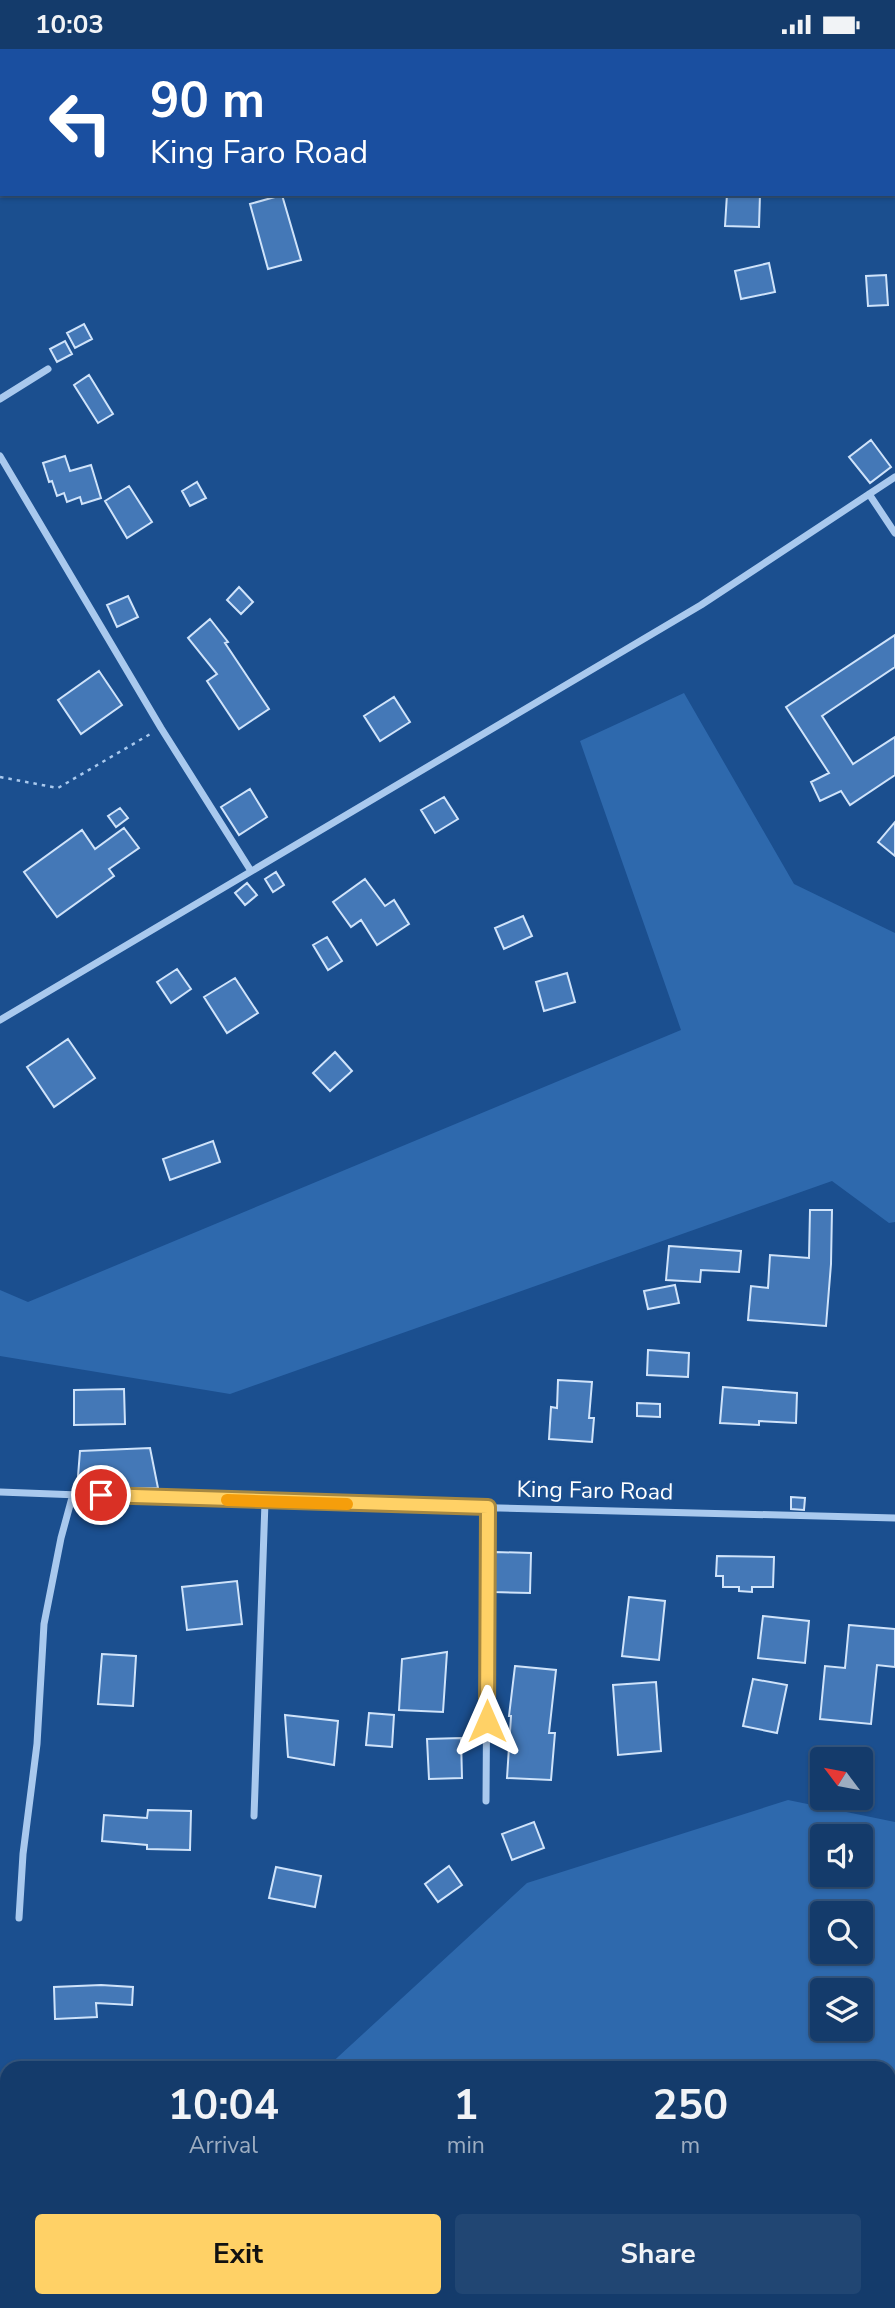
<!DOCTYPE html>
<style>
body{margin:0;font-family:"Nunito Sans",sans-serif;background:#214673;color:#f1f3f6;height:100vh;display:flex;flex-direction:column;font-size:26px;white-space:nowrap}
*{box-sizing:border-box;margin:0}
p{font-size:23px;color:#9dadc1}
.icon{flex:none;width:38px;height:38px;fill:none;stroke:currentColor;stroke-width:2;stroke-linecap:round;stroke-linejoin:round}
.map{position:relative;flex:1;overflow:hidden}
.panel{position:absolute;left:0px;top:2012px;width:896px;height:247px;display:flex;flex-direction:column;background:#143b6b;border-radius:21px 21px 0 0;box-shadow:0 2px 5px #0004,0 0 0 2px #33557e}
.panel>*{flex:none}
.guide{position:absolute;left:0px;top:0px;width:896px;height:147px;box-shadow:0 2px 5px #0004,0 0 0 2px #33557e;background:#1a4fa0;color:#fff;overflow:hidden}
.needle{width:46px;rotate:302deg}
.controls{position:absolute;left:810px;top:1698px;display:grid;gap:14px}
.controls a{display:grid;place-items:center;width:63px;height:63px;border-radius:7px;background:#143b6b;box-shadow:0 2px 5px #0004,0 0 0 2px #33557e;font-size:35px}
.pin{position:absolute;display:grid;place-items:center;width:60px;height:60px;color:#fff;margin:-30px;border:4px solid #fff;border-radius:50%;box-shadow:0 2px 7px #0007}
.me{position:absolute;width:77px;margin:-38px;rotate:0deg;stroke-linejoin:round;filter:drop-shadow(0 0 5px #0008)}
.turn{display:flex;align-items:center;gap:24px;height:147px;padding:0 35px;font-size:32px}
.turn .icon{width:91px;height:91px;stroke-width:2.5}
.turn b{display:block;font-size:49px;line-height:60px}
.eta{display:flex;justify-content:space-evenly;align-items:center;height:119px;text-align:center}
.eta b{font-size:42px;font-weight:700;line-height:49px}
.primary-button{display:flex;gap:14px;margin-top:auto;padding:14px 35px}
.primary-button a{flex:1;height:80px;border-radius:7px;background:#ffd166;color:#111;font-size:28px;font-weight:700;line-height:80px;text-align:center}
.primary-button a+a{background:#214673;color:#f1f3f6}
.status{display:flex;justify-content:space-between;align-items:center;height:49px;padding:0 35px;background:#143b6b;direction:ltr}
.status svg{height:19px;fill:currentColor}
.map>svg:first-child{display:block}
</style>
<div class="status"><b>10:03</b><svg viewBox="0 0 49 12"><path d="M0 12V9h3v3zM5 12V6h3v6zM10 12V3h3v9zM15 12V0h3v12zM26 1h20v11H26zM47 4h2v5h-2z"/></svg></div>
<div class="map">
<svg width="895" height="2259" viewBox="0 0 895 2259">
<rect width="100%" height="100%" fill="#1b4f8f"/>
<!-- green -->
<path fill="#2e69ad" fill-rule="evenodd" d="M684,644l110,191 101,49v289l-6,1 -57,-42 -602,213 -230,-38v-66l28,12 653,-272 -101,-289z
M788,1751l107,22v486h-895v-43l7,-5v41h882v-232l-563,-1 201,-185zM822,1787h39v38h-39zM822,1864h39v38h-39zM822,1941h39v38h-39z"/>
<!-- building -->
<path fill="#4478b7" stroke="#cfe3fa" stroke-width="2" d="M727,145h33l-1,33 -34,-1z
M282,146l19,65 -33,9 -18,-65z
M769,214l6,29 -34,7 -6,-28z
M886,226l2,30 -20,1 -2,-30z
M84,275l8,15 -17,9 -8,-15z
M65,292l7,13 -15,8 -7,-13z
M89,326l24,39 -15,9 -24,-38z
M871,391l20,27 -21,16 -21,-26z
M65,407l5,15 21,-6 10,33 -19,6 -2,-7 -13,5 -3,-9 -7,3 -5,-15 -3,1 -6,-19z
M197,433l9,16 -16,8 -8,-15z
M129,437l23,36 -25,16 -22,-37z
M239,538l14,15 -12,12 -14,-14z
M128,547l10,21 -21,10 -10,-22z
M210,570l18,23 -3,1 44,66 -30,20 -32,-48 10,-7 -29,-36z
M895,586v32l-73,49 31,48 42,-27v38l-45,30 -9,-14 -21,10 -9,-19 18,-9 -43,-66z
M99,622l23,34 -41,29 -23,-34z
M394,648l16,25 -30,19 -16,-25z
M250,740l17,28 -28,18 -18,-28z
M444,748l14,22 -23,14 -14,-23z
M120,759l8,10 -12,9 -8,-11z
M895,773v34l-17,-14z
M124,779l15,20 -30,21 5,7 -57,41 -33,-45 58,-42 13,19z
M276,823l8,13 -11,7 -8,-13z
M365,830l20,27 9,-6 15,24 -32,21 -16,-25 -10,7 -18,-25z
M247,834l10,12 -12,10 -10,-12z
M523,867l9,20 -28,13 -9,-21z
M327,888l15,24 -14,9 -15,-25z
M177,920l14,20 -20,14 -14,-21z
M567,924l8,29 -31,9 -8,-29z
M235,929l23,35 -31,20 -23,-36z
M68,990l27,39 -41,29 -27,-40z
M335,1003l17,19 -22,20 -17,-18z
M213,1092l7,21 -50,18 -7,-21z
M810,1161h22l-1,54 -5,62 -78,-6 3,-34 17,2 2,-33 39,3z
M669,1197l72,5 -2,21 -38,-2 -1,12 -34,-2z
M675,1236l4,18 -31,6 -4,-18z
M648,1301l41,3 -1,24 -41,-2z
M558,1331l34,2 -3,36h5l-2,24 -43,-3 2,-32 6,1z
M723,1338l74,6 -1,30 -37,-2v4l-39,-2z
M124,1340l1,35 -51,1v-35z
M637,1354l23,1v13l-23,-1z
M150,1399l8,40 -81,1 3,-38z
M791,1448l14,1 -1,12 -13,-1z
M495,1503l36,1 -1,40 -36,-1z
M717,1507l57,1 -1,30h-21v5l-13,-1v-4h-16v-11h-7z
M237,1532l5,43 -55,6 -5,-43z
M629,1548l36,4 -6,59 -37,-4z
M763,1567l46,5 -4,42 -47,-5z
M849,1576l46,4v38l-18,-2 -6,59 -51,-5 5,-53 20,2z
M447,1603l-4,60 -44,-2 3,-51z
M102,1605l34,2 -3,50 -35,-2z
M515,1617l41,4 -7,63h6l-4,47 -44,-2 4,-62h-2z
M753,1630l34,6 -10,48 -34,-7z
M656,1633l5,69 -43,4 -5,-70z
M369,1664l25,2 -2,32 -26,-2z
M285,1666l53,6 -4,44 -46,-8z
M461,1689l1,40 -33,1 -2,-40z
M148,1761l43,1 -1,39 -43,-1v-4l-45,-4 2,-26 43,3z
M534,1773l10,26 -32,12 -10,-26z
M449,1817l13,19 -24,17 -13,-18z
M276,1818l45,9 -6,31 -46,-9z
M101,1936l32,2 -1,18 -36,-2 1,14 -42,2 -1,-32z"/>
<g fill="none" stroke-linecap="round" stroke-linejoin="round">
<!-- path -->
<path stroke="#a9c9ee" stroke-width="2.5" stroke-dasharray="3.5 5" stroke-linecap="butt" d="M0,728l58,11 94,-55"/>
<!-- minor -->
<path stroke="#a9c9ee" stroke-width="7" d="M0,350l48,-30
M0,407l161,272 90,143
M869,445l26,39
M0,971l701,-415 194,-128
M0,1443l265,10 630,16
M486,1752l2,-294
M254,1767l11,-314
M19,1869l4,-64 14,-110 7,-120 17,-86 12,-44"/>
</g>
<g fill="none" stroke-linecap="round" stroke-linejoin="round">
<defs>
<path id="route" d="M101,1446l387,12 -1,214"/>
</defs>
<!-- route casing -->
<use href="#route" stroke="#a68842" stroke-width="18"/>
<!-- route -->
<use href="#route" stroke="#ffd166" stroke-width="12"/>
<!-- slow -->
<path stroke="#f59e0b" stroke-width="12" d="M227,1451l120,4"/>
</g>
<g text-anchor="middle" stroke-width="7" stroke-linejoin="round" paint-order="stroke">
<!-- street labels -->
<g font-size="23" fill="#fff" stroke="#1b4f8f">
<text transform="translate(595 1441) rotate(1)" y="8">King Faro Road</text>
</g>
</g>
</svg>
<div class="controls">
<a><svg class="needle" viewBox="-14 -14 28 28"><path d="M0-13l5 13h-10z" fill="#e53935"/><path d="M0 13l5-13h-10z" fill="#9dadc1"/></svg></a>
<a><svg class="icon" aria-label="sound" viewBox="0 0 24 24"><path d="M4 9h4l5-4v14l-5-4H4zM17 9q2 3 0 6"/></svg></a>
<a><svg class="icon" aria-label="search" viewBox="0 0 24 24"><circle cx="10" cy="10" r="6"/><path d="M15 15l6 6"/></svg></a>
<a><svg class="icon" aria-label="layers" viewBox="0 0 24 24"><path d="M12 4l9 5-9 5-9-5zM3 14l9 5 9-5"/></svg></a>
</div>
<div class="pin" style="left:101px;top:1446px;background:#d93025"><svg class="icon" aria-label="arrive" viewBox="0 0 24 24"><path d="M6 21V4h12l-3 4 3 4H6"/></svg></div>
<svg class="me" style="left:487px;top:1672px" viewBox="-20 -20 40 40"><path d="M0-17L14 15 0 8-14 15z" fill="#ffd166" stroke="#fff" stroke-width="4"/></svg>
<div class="guide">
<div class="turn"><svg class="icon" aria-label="left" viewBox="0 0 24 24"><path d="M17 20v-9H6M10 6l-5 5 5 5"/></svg><div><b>90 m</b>King Faro Road</div></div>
</div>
<section class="panel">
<div class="eta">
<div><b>10:04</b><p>Arrival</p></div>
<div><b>1</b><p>min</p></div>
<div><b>250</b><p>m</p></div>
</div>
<div class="primary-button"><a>Exit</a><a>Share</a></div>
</section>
</div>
